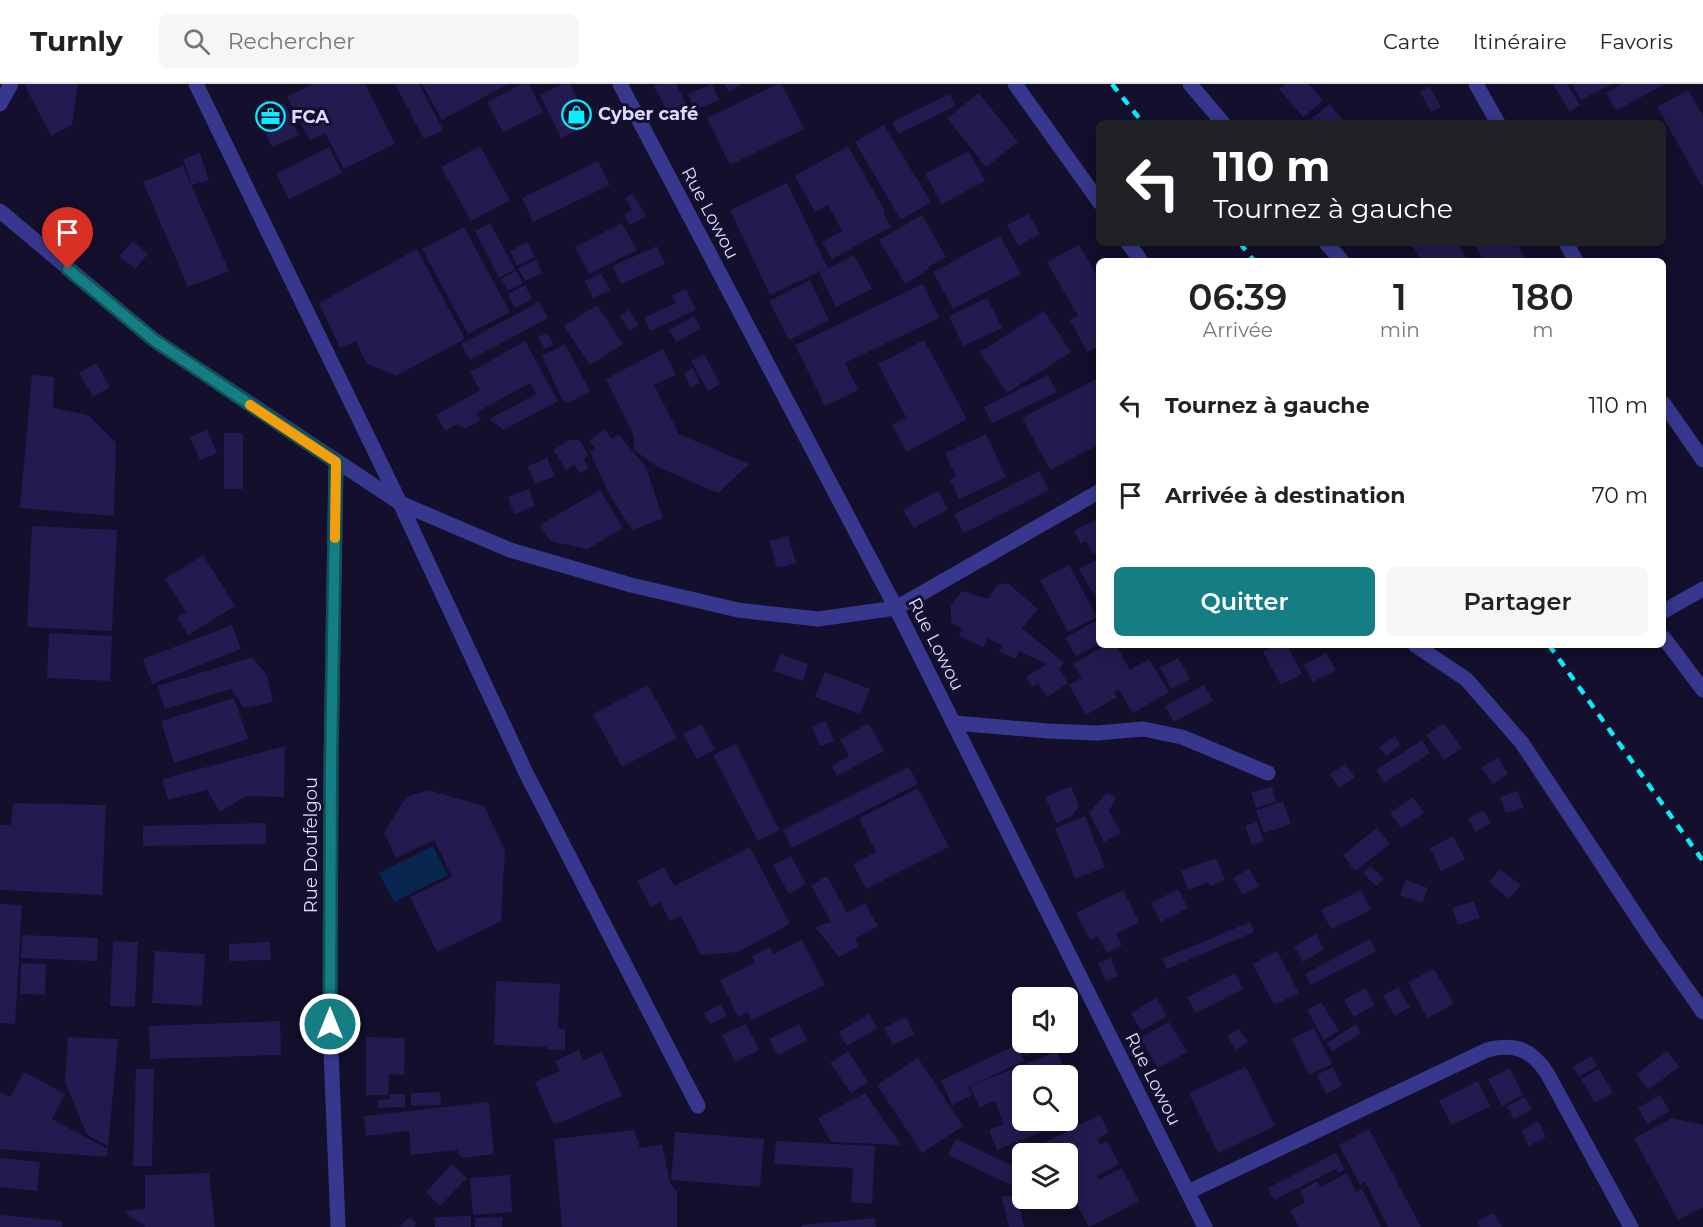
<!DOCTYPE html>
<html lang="fr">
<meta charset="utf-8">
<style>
body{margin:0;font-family:Montserrat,sans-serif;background:#f6f6f6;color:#222;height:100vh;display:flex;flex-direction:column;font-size:22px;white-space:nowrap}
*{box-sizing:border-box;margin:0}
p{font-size:20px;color:#767676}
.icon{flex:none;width:33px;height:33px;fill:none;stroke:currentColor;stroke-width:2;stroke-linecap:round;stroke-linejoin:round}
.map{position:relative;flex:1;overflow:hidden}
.panel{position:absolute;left:1096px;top:174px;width:570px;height:390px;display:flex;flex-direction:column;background:#fff;border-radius:9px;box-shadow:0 3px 15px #0003}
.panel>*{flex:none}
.hud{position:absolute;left:1096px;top:36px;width:570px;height:126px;border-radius:9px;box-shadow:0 3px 15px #0003;background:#202124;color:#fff;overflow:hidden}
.buttons{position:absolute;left:1012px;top:903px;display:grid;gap:12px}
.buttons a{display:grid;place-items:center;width:66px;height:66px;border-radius:9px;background:#fff;box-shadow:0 3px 15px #0003;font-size:30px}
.pin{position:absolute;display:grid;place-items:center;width:51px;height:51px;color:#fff;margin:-62px -26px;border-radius:50% 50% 50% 0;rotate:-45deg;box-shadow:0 0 6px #0007}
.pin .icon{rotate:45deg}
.me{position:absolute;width:66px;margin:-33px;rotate:0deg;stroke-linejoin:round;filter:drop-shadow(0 0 4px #0008)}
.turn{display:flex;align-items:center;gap:21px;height:126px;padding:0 18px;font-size:27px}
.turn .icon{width:78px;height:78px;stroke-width:2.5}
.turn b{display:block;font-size:42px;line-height:51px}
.eta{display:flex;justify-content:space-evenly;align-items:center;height:102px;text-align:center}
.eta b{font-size:36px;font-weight:600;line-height:42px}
.button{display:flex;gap:12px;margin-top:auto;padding:12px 18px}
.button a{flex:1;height:69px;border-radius:9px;background:#157e85;color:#fff;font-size:24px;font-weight:600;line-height:69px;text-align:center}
.button a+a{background:#f6f6f6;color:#222}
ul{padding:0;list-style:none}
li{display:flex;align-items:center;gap:18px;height:90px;padding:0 18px}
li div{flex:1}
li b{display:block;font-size:22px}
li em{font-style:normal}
header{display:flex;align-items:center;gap:36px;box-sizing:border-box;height:84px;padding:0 30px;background:#fff;border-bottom:2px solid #e0e0e0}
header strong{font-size:28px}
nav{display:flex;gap:33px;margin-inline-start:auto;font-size:21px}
.search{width:420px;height:54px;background:#f6f6f6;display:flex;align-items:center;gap:15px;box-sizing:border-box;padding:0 21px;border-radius:9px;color:#767676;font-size:22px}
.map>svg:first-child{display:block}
</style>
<header>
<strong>Turnly</strong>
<div class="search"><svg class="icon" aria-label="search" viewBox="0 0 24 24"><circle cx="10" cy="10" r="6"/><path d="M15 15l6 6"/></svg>Rechercher</div>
<nav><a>Carte</a><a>Itinéraire</a><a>Favoris</a></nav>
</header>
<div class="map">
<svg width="1703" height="1143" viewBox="0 0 1703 1143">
<rect width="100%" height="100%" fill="#130f2c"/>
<!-- water -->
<path fill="#092651" d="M433,762l15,29 -54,27 -15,-29z"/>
<!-- building -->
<path fill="#231a4f" d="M24,0h54l-6,41 -21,11z
M313,0h52l30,60 -51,25 -19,-36 -15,7 -23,-43z
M395,0h24l24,46 -19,9z
M422,0h86l-66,36z
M522,0h7l14,28 -40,20 -16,-30z
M563,0h7l20,40 -29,14 -21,-43z
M658,0h18l12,23 -18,9 -16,-30z
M712,0l7,16 -25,10 -6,-16z
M724,0h18l-13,8z
M778,0h4l22,45 -74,36 -23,-47z
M1285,0h24l14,17 -20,16 -24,-28z
M1553,0h14l13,21 -10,7z
M1572,0h40l-31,16z
M1620,0h45l-49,27 -10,-18 14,-8z
M1430,3l11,20 -10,5 -11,-21z
M1688,6l15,26v72l-46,-81z
M979,9l39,49 -32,25 -39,-49z
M950,10l5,12 -57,28 -6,-12z
M284,19l15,32 -27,12 -15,-32z
M1330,20l15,19h-29l-4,-5z
M884,41l47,77 -30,18 -46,-78z
M480,62l30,54 -39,21 -30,-54z
M848,62l37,65 -2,2 8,14 -59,32 -10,-17 20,-11 -14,-26 -13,7 -20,-36z
M329,63l13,26 -53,26 -13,-25z
M969,67l16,30 -43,23 -17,-30z
M200,69l9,27 -17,5 -9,-26z
M598,77l12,24 -77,37 -11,-24z
M183,82l46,105 -41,16 -45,-105z
M787,99l41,85 -58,27 -40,-85z
M632,109l14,23 -16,9 -6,-10 8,-5 -7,-12z
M1029,130l11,20 -22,12 -11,-21z
M922,131l24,42 -18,10 1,2 -24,15 -26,-44z
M490,139l25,46 -16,9 -24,-47z
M622,139l15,27 -48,24 -14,-27z
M464,143l46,85 -42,22 -46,-85z
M1000,152l21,38 -68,35 -20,-37z
M133,157l15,13 -13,15 -16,-13z
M527,158l8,15 -18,9 -7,-15z
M1411,159h47l8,15 -5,3h-40z
M1474,159h43l9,18h-42z
M1079,161l21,36v64l-13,7 -17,-32 8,-4 -31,-54z
M657,162l8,18 -44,20 -8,-18z
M417,165l48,90 -69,37 -30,-13 -10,-22 -16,7 -21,-45z
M854,171l18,34 -36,18 -17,-34z
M536,176l6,13 -17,8 -7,-13z
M516,187l7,12 -15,8 -7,-12z
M601,189l9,17 -17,8 -8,-17z
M810,196l19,40 -40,20 -20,-39z
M923,200l16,34 -94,45 13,27 -33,16 -30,-61z
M525,201l7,14 -17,9 -7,-14z
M686,205l10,21 -46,21 -6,-13 32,-15 -4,-8z
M987,214l15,30 -39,18 -14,-30z
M539,218l9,16 -78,42 -9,-16z
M597,221l26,39 -33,21 -26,-39z
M629,226l10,15 -9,6 -10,-15z
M1044,227l27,41 -64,41 -27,-41z
M694,232l7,12 -25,14 -7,-12z
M547,249l7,12 -9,4 -7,-12z
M924,256l43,79 -60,33 -15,-27 14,-8 -28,-53z
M525,257l33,60 -54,29 -15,-11 47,-25 -6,-11 -54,30 5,7 -16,9 -8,-5 -12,7 -9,-16 44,-25 -10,-18z
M565,260l25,47 -22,12 -6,-4 -20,-43z
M663,265l13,26 -22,10 25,49 70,30 -31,29 -62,-27 -22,-16v-14l-28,-57z
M704,270l16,30 -12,7 -17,-30z
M96,279l14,24 -17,10 -14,-24z
M693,284l7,15 -9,4 -7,-14z
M32,291l22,2 -1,31 35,7 28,28 -2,73 -94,-8z
M1048,291l9,17 -65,31 -8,-16z
M1100,293v67l-50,26 -28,-52z
M604,345l8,10 6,-5 28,33 17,51 -31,12 -23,-36 -19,-42 5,-4 -6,-7z
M207,346l10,23 -17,7 -10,-23z
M224,349h19v56h-19z
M986,350l20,43 -47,22 -9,-19 6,-3 -11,-24z
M569,356h10l9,14 -4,5 5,9 -9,5 -6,-8 -8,5 -13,-20z
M547,374l8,18 -20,8 -7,-18z
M1039,387l10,19 -85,43 -10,-19z
M529,405l6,17 -21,8 -6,-17z
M600,406l23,38 -35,21 -38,-8 -10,-16z
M938,407l10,18 -34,19 -11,-18z
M1100,433v33l-7,4 -7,-13 -5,3 -7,-13z
M32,442l85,4 -5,101 -85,-4z
M788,452l8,27 -19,5 -8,-27z
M203,471l32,51 -47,29 -11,-17 9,-6 -21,-33z
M1100,474v47l-21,-36z
M1069,481l28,52 -29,15 -28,-52z
M1008,499l30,26 -16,19 42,35 -5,6 9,14 -21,14 -9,-14 -6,4 -6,-10 21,-13 -28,-13 -3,8 -17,-7 4,-6 -15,-8 -4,9 -25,-11 3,-8 -11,-5v-18l11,-14 26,8 9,-14z
M1099,535l1,25 -24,12 -11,-18z
M232,541l9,24 -89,35 -9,-25z
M49,549l63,3 -2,45 -63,-3z
M1105,561h11l14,25 19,-11 20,33 -36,21 -14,-23 -5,2 3,5 -31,18 -17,-30 13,-7 -9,-14z
M1276,561h11l15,29 -21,11 -18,-33z
M1326,569l10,17 -23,12 -9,-17z
M780,570l28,10 -5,17 -29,-10z
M252,573l15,18 6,27 -29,6 -13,-19 -66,20 -7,-23z
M1178,574l12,21 -19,10 -11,-22z
M825,588l45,17 -10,25 -45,-17z
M648,601l29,53 -55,29 -29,-53z
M1204,601l9,16 -39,21 -9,-16z
M234,614l14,41 -74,24 -13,-42z
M826,637l8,20 -14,5 -8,-20z
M869,639l15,28 -47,25 -5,-10 17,-10 -9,-17z
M1444,639l18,25 -18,12 -18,-25z
M701,640l14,25 -18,10 -14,-25z
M1395,652l6,9 -15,11 -7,-9z
M1422,656l8,13 -46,30 -8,-13z
M736,660l43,86 -21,11 -45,-86z
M285,662l-1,51 -38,-1 -26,16 -13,-22 -39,10 -6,-21z
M1498,673l10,17 -15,10 -12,-16z
M1345,680l10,13 -16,11 -9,-14z
M909,683l9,17 -126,64 -9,-18z
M1071,702l8,20 -7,10 -16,7 -11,-26z
M1272,703l4,15 -20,6 -5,-16z
M918,704l31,59 -83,42 -13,-25 23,-12 -17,-34z
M428,706l56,16 21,44 -4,71 -64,31 -27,-55 42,-20 -18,-37 -38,18 -12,-25 22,-36z
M1518,707l6,17 -18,5 -6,-16z
M1106,709l10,4 -7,14 12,22 -17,9 -15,-29z
M1413,713l11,16 -23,15 -11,-15z
M1283,717l8,23 -27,9 -8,-22z
M13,719l93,2 -4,90 -102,-5v-65h11z
M1483,726l8,13 -15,9 -8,-13z
M1085,732l20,51 -30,12 -20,-51z
M1257,738l7,19 -12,4 -7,-19z
M266,739v21l-123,2v-20z
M1377,744l13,16 -35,27 -12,-16z
M1453,752l12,23 -24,12 -11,-23z
M750,763l40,77 -52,28 -37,3 -20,-39 -11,5 -10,-19 -9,5 -14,-26 27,-14 10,19z
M791,772l15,28 -17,10 -16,-29z
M1216,774l9,22 -15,6 -2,-4 -20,8 -7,-19z
M1370,782l14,12 -7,8 -14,-12z
M1249,785l10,17 -16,9 -10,-17z
M1500,785l21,16 -12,14 -20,-17z
M827,792l20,37 18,-10 13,23 -23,13 4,7 -20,11 -24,-30 16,-5 -20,-37z
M1406,796l22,8 -6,15 -22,-8z
M1178,805l10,19 -27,14 -10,-19z
M1123,806l16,32 -23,12 6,11 -15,8 -9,-17 -8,4 -14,-27z
M1361,806l10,20 -40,19 -10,-19z
M1474,817l6,17 -22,7 -6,-17z
M0,820l22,1 -7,119 -15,-1z
M1250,838l4,10 -87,37 -5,-10z
M1316,850l8,15 -21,13 -9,-15z
M22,851l76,3 -1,23 -76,-3z
M1370,855l6,12 -65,34 -6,-11z
M802,856l23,45 -73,35 -5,-8 -9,5 -18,-37 35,-17 -3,-7 18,-9 3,7z
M113,857l25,1 -3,65 -25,-1z
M270,858l1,18 -42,1v-17z
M155,867l50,3 -3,52 -50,-3z
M1277,867l22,42 -25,12 -21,-41z
M1111,874l7,18 -12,5 -8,-18z
M21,879l25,1 -1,31 -25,-1z
M1434,885l20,35 -27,14 -19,-36z
M1235,889l8,16 -47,24 -9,-16z
M496,897l64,3 -2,45h7v21l-18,-1v-2l-53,-2z
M1398,903l12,20 -15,9 -12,-20z
M1365,904l10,17 -21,12 -10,-17z
M1156,914l11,18 -26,15 -10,-18z
M1321,918l18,29 -15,9 -17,-30z
M721,920l6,12 -17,8 -6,-11z
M869,930l9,14 -31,18 -8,-14z
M906,933l8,17 -21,11 -9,-17z
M280,937l1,34 -131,4 -1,-33z
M1169,938l18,30 -29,16 -18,-30z
M746,940l13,26 -24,12 -13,-27z
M799,940l8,16 -29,15 -9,-16z
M1356,940l5,9 -29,18 -5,-8z
M1314,944l18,36 -23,11 -17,-36z
M1239,945l9,13 -12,8 -9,-14z
M68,953l50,2 -10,107 -21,-11 -22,-53z
M366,953l39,1 -1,37 -15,-1 -1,21h-22z
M1031,959l4,7 -9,6 -4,-7z
M1017,961l7,16 -51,24 84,-34 10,25h-44v44h40l1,3 -67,27 -8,-20 15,-6 -9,-23 -16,6 -9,-21 -2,1 4,8 -20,10 -11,-25z
M579,966l4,11 19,-9 20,44 -68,29 -19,-43 25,-11 -5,-10z
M848,967l20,31 -17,11 -21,-30z
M1667,967l12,16 -31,23 -11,-16z
M1591,972l6,10 -18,11 -6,-10z
M918,974l45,68 -41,27 -45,-68z
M1246,983l29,59 -57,27 -29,-60z
M1333,983l9,19 -16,8 -9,-19z
M1510,984l13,27 -21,11 -14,-27z
M136,985h18l-2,97h-19z
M1599,985l14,24 -18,10 -14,-24z
M24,988l41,22 -13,25 56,30 -1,8 -107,-8v-57l10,5z
M1478,997l12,25 -38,19 -13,-24z
M440,1008l1,13 -30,1v-13z
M865,1009l36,52 -70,-3 -13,-24z
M389,1010h16v13l-27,1v-8l12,-1z
M1660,1011l10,16 -23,13 -9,-16z
M1525,1013l7,12 -18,10 -7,-13z
M489,1018l5,52 -32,4v-2h-3l-1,-6 -47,5 -2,-24 -43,5 -2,-20z
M1100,1031l9,18 -12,6 3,6 7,-4 12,23 -22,12 2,4 23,-12 17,33 -50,26 -21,-39v-34h-18l-6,-11z
M1672,1034l31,7v82l-25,13 -44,-82z
M1538,1037l8,16 -17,9 -8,-15z
M1369,1045l52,98h-33l-23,-45 -5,3 -21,-40z
M634,1046l6,18 22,-4 8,39 7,9v35h-115l-8,-88z
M675,1048l89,7 -4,48 -89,-7z
M956,1055l67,32v20l-75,-36z
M776,1057l99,5 -3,58 -21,-2 2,-34 -79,-4z
M1336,1069l9,17 -7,3 -2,-4 -62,31 -6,-12z
M0,1074l40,4 -3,29 -37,-4z
M452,1080l15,14 -27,28 -14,-14z
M209,1089l6,54h-69l-23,-16 22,-2v-34z
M1347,1089l9,19 6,-3 19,38h-82l-9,-17 15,-8 -5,-11 17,-10 3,6z
M510,1091l2,37 -39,3 -3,-37z
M1001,1112h16l7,31h-15z
M1038,1114h14l-3,6z
M1494,1129l8,14h-22l-3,-6z
M0,1131l62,6v6h-62z
M471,1132v11h-36v-10z
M410,1133l7,7 -3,3h-15z
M502,1133v10h-27v-9z
M875,1134l1,9h-74v-2z"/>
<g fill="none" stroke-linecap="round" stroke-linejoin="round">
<!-- service -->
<path stroke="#37378e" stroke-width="15" d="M954,639l94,8 49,2 46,-4 39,8 86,36"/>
<!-- minor -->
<path stroke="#37378e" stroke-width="15" d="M196,0l204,419 127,272 171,331
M620,0l276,524 309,619
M1015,0l85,119
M1190,0l33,39
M1476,0l22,39
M0,20l11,-20
M0,127l154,129 246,163 110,47 121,35 107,25 80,9 78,-11 204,-117
M1128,159l13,18
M1326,159l16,18
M1566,159l10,18
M1664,320l39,56
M336,378l-5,301 -1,262 8,202
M1664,527l39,-22
M1664,554l39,52
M1415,561l51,34 56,64 131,198 50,71
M1188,1108l299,-142c28,-7 44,-1 60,23l84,154"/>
<!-- rail -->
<path stroke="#06efff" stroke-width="4.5" stroke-dasharray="9 8" stroke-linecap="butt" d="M1112,0l31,39
M1240,159l14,18
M1549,561l154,216"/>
</g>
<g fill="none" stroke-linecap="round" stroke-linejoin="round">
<defs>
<path id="route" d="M68,185l86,71 182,122 -5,301 -1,261"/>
</defs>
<!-- route casing -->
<use href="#route" stroke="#0e5256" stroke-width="15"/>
<!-- route -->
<use href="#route" stroke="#157e85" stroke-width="10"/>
<!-- slow -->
<path stroke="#f59e0b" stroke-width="10" d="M250,321l86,57 -1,76"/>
</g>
<!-- icons -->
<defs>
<symbol id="shop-ring" viewBox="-11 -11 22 22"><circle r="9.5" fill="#130f2c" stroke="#06efff" stroke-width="1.5"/><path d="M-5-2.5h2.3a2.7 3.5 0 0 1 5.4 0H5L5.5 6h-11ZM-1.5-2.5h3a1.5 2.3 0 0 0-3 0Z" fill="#06efff"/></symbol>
<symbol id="office-ring" viewBox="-11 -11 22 22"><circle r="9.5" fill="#130f2c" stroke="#06efff" stroke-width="1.5"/><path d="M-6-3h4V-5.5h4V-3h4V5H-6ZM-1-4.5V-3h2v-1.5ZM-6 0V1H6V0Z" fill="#06efff"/></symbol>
</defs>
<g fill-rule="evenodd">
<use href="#shop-ring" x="560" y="14" width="33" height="33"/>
<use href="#office-ring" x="254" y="16" width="33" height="33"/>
</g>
<g text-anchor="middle" stroke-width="6" stroke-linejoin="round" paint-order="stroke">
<!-- poi labels -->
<g font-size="18" font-weight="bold" fill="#dddaff" stroke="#130f2c" text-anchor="start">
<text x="598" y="36">Cyber café</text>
<text x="291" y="39">FCA</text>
</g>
<!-- street labels -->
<g font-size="18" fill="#dddaff" stroke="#130f2c">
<text transform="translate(710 129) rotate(62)" y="6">Rue Lowou</text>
<text transform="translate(936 560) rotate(63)" y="6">Rue Lowou</text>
<text transform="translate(311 761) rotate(-90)" y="6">Rue Doufelgou</text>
<text transform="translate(1153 995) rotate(63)" y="6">Rue Lowou</text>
</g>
</g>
</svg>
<div class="buttons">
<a><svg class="icon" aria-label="sound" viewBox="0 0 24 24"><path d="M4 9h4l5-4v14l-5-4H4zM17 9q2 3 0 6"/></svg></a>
<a><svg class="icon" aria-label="search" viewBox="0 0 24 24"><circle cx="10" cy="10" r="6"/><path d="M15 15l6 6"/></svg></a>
<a><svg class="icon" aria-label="layers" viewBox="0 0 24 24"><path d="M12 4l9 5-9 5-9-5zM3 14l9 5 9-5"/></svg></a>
</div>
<div class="pin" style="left:68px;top:185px;background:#d93025"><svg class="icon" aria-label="arrive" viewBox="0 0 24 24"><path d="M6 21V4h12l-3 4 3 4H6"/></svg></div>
<svg class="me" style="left:330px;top:940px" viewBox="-20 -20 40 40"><circle r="17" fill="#157e85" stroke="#fff" stroke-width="3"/><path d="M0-11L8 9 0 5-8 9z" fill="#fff"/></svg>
<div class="hud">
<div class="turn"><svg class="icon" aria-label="left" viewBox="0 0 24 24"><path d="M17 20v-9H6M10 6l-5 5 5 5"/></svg><div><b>110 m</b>Tournez à gauche</div></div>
</div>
<section class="panel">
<div class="eta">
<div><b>06:39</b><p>Arrivée</p></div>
<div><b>1</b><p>min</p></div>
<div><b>180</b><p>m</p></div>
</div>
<ul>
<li><svg class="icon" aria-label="left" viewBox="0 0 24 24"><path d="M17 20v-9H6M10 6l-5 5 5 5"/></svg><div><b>Tournez à gauche</b></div><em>110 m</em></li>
<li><svg class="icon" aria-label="arrive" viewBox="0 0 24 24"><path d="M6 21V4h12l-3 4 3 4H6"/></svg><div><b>Arrivée à destination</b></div><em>70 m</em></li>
</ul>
<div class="button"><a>Quitter</a><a>Partager</a></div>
</section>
</div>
